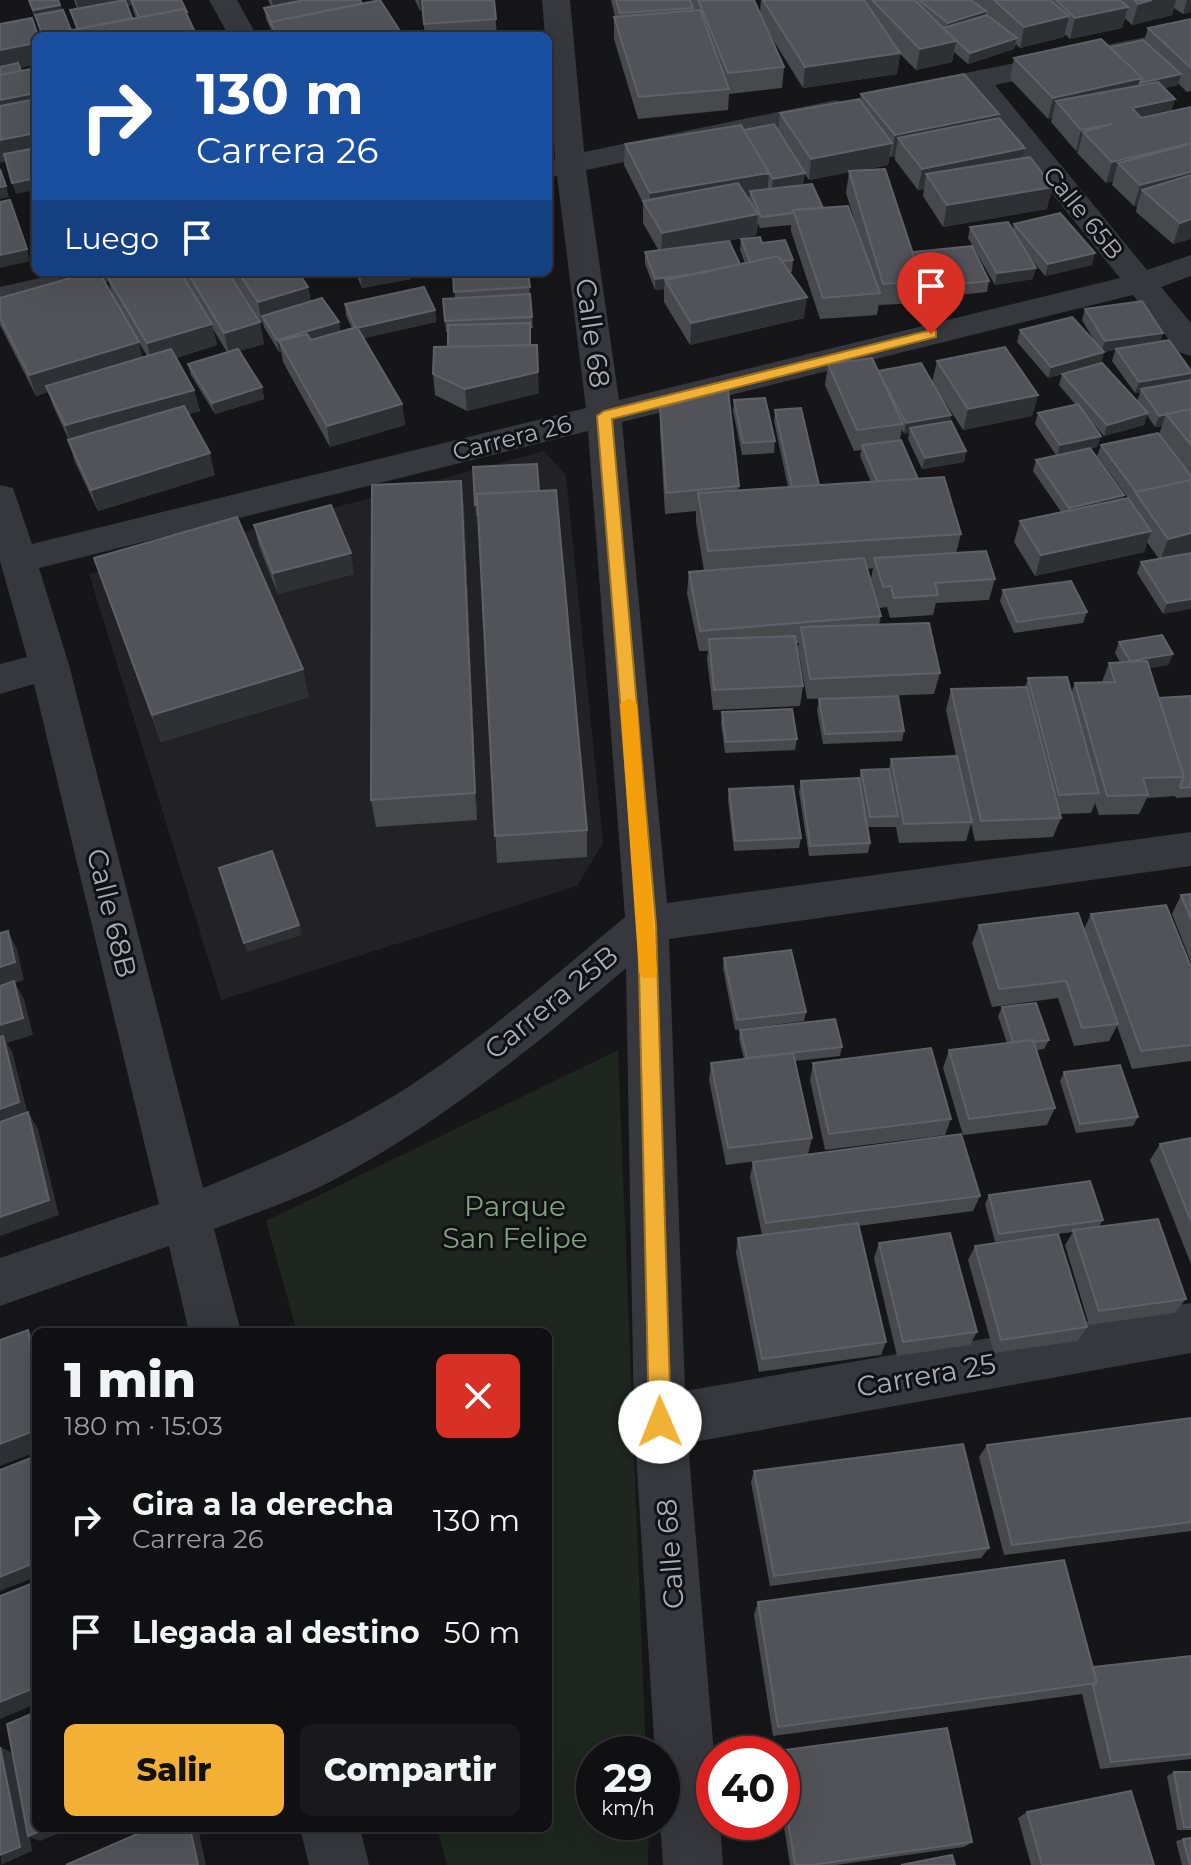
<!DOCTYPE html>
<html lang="es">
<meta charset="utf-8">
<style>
body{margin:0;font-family:Montserrat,sans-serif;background:#19191b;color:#f1f3f6;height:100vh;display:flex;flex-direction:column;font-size:30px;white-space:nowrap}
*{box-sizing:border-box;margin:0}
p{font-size:26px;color:#9c9d9f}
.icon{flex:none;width:44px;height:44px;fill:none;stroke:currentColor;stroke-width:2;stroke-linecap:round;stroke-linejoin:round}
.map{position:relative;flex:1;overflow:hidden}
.panel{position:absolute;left:32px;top:1328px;width:520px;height:504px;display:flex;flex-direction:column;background:#101012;border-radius:12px;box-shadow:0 8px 32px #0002,0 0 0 2px #303032}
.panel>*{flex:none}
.guide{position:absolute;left:32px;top:32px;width:520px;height:244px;border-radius:12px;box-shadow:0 8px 32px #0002,0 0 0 2px #303032;background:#1a4fa0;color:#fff;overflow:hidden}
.speed{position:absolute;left:576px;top:1736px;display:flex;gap:16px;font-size:40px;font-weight:700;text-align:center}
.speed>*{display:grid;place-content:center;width:104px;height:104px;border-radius:50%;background:#101012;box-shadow:0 8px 32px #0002,0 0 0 2px #303032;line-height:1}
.speed small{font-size:20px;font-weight:400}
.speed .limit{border:12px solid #d22;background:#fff;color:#111}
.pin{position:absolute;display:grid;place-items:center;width:68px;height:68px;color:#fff;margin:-82px -34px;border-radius:50% 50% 50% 0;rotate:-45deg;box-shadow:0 0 8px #0007}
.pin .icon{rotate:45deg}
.me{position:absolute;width:88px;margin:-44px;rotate:359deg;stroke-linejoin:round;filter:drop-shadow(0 0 6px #0008)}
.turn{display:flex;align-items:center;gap:28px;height:168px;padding:0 32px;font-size:36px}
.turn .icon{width:104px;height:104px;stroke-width:2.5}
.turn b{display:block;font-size:56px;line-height:68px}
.then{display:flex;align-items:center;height:76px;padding:0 32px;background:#0003;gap:16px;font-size:30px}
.round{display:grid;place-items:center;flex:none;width:84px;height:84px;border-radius:12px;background:#19191b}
.head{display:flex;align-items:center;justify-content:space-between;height:136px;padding:0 32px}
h1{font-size:48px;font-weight:800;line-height:60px}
.button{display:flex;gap:16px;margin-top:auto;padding:16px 32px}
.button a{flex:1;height:92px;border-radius:12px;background:#f2b134;color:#111;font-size:32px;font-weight:800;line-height:92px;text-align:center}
.button a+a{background:#19191b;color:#f1f3f6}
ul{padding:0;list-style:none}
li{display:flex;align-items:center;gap:24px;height:112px;padding:0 32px}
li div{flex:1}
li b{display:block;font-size:30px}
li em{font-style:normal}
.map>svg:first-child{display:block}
</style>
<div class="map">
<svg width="1191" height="1865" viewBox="0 0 1191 1865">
<rect width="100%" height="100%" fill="#161618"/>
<!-- built -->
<path fill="#222225" d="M544,451l22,24 37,368 -26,43 -356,114 -132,-426z"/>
<!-- green -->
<path fill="#1e261f" d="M618,1050l28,704h-52v68h55l-1,43h-201l-10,-37h111v-496h-251l-31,-111z"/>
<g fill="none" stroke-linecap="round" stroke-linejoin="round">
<!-- minor -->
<path fill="#37383d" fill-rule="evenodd" d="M209,0h28l20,36h-28z
M542,0h28l14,152 252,-52 10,3 5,6 -5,6 -10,3 -250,52 33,230 501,-122 -151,-188 -58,12 -10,-3 -4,-6 4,-6 10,-3 280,-56v16l-196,41 152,185 44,-15v21l-30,11 30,36v33l-12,-4 -46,-57 -511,127 45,481 524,-71v34l-522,73 16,452 506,-88v50l-503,90 26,311v68h6l3,43h-60l-3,-43 2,-68h-7l-21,-332 -8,-454c-94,80 -189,158 -298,215 -36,18 -76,31 -114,46l27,103h-52l-20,-86 -169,60v-48l159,-54 -125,-520 -34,10v-30l27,-7 -27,-96v-76l13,3 19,56 554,-136 -29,-232 -9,2v-18l7,-1 -7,-123h-3zM588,431l37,486c-72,60 -144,123 -223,174 -63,39 -130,69 -199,97l-134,-523 -30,-97z
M67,272h59l-5,7 -121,28v-20z
M300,1828h60l9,37h-60z"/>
</g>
<!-- wall -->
<path fill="#47494d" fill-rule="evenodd" d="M28,0h30l13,30 5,-1 -6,-19 7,-1 -3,-9h107l15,36h-154zM132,5l1,5 3,8h-4l-5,-12z
M268,0h92l2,4 38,32h-127l-1,-4 -6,-13 -2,-11 7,-2z
M415,0h79l3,36h-72l-3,-25h-2z
M611,0h143l6,13 1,-13h430v12l-8,2 -9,-6 -2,7 -40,10 -7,-7 -3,10 -52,11 -5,-5 -1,3 -44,11 -4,-4 -2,5 -46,15 -14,-12 -2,10 -36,8 -16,-16 -3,20 -94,14 -33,-53 14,32 -2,21 -53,6 -1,16 -90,9 -24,-80v-22h1z
M1191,19v72l-4,1 -9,-9v2l-14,3 11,11 -4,13 20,127 -18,5 -37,-32 1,-6h-3l-22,-21 1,-4 -7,2 -29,-30 1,-2h-2l-25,-29 1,-4 -4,1 -38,-40 4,-21 96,-11 34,-6 4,-13z
M861,94l137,24 27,30 -2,10 24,51 -104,18 -20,-31 1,-7 -6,1 -23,-30v-4l-4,1 -1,-2 -2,10 -31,6 55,81 77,29 -2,11 -66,7 -2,-4 -1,8 -39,2v-2l-2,12 -57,4 -29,-88v-6l-31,3 -2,-5 -2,12 -37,8 21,21 5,-1 -5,-13 1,-11 21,4 31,17 -1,12h-3l15,46 -114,27 -26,-43v-13l-9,1 -10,-26v-12l14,-1 -16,-28v-20l-19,-38 1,-21 119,-14 34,1 2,-18 80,-12zM849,172l-3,21 13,42 -36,-27 -37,-21 17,-3 2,-10 4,6z
M1014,224l78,41 -47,11 -17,-21 5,24 -38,6 -27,-47 2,-11 43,3z
M181,272h47l36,72 -25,7 23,36 2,12 -49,15 -24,-39 -3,-11 39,-12 -14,-23 4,16 -41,13 18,32 6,21 -12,3 27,61 -117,36 -23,-49 -7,-22h1l-15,-32 -6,-16 -12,4 -36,-71v-27l143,59 4,-1 -34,-59 -6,-21 74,-2z
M229,272h69l10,15 3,14 28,21 1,9 12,-3 -6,-12 -1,-12 90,6 1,12 -73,16 39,66 3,21 -75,22 -47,-85 -2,-11 -2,1 -15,-25 -1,-4h-1z
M355,272h55l1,7 -49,9z
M467,272h61l4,45 1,11h-3v17l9,48 -72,18 -32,-16 -2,-21 15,-27v-15h-2l-3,-33 12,-1 -2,-24h15z
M1085,309l78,24 -3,9 31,31v180l-28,61 -26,-41 4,-11 18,-3 -12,-17 -3,10 -109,24 -21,-34 6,-21 41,-9 -28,-41 3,-11 20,-5 -21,-31 3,-11 38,-8 -17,-20 3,-11 -14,4 -31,-36 3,-12 75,12 -13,-22zM1115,350l-3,11 23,32h5l-3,8 -36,-38 3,-11zM1147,415l8,12 7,-1 -3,8 -58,11 -4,11 31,42 -5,1 1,-4 -34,-46 7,-2 4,-11 -10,-15 13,15 40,-11z
M937,361l101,34 -6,21 -69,14 -31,-48z
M828,364l50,7 73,44 -1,7 16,29 -2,11 -42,7 -14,-30 1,-6 -5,1 -2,-5 -2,11 18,39 43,55 -5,19 39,26 -6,21 -53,3 -3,12 -43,3 -3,-11 -8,1 -8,-29 2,-11 -6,1 14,47 -2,8 61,49 -6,21 -127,5 -9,-51 1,-5h-3l7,43 -3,20 -87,4 -6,-51 1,-8h-9l-12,-58 2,-21 15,-1 -8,-49v-11l-31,3 -5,-85v-21l79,78 -1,4 50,-3 -14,-66 1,-11 44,75 52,-3 -11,-26 1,-6 -7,1 -29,-66z
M734,400l41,41 -1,12 -32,2 -9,-44z
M473,467l66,24 48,339v27l-90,6 -19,-347h-2z
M461,481l3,29 13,310 -101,7 -5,-27z
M254,525l100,49 -76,20 -19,-48z
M94,558l215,139 -148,45z
M1003,590l84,22 -4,11 -69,10 -14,-32z
M1119,642l54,12 -5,11 -18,3 9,30 32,-2v101l-15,1 -1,-2 -28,2 -8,16 -40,1 -4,-12 -4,10 -31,1 1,4 -8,19 -78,4 -4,-17 -5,17 -67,2 -3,-16h-29l-8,-47 2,-10 28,-1 2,-10 65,-3 -10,-46 5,-21 74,-2 3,-9 43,15 4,-10 27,-1 7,-19 11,-1 -5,-9z
M819,699l85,32 -2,10 -79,3 -6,-34z
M722,712l75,27 -2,11 -70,3 -4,-30z
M801,781l69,62 -2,10 -59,3 -10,-64z
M729,789l72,49 -2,10 -65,3 -6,-51z
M1191,894v68l-19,-48 9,-19z
M1091,914l100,53v94l-59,8 -15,-43 -8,15 -35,5 -16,-48 -66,9 -20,-64 7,-18 105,4z
M724,958l82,54 -2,9 -69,9 -12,-62z
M1002,1007l47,33 -5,9 -8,1 19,58 -8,17 -84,10 -20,-67 6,-18 58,-7 -9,-27z
M740,1030l102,17 -2,9 -45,5 17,77 -4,16 -82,11 -17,-85 2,-17 33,-4 -5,-20z
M813,1063l138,56 -6,16 -120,15 -15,-70z
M1064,1072l74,45 -5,9 -57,7 -16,-52z
M1191,1138v126l-41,-104 10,-16z
M753,1162l227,34 -7,15 -115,15 28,116 -5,13 -122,17 -23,-119 2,-15 24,-3 -12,-58z
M989,1195l114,25 -4,7 87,72 -11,14 -86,12 -24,-80 8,-13 -78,10 -10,-38z
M879,1243l98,89 -7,13 -73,11 -23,-98z
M975,1246l112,81 -9,14 -84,12 -26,-93z
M1191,1418v113l-187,24 -25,-98 8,-12z
M754,1471l235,77 -8,10 -211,28 -19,-104z
M758,1602l335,65 98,-11v103l-91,10 -18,-75 -309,42 -19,-121z
M777,1751l195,91 -8,5 -128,18h-46l-8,-51v-60h-7z
M1174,1772h17v58h-14l-10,-54z
M1027,1812l127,53h-123l-13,-47z
M1183,1839l8,26h-9l-6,-24z"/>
<!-- shaded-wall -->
<path fill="#2f3033" d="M76,0h54l2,5 -52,10z
M272,0h62l-60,12z
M419,0h3v11h-2z
M1152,0h24l-4,15 -40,10 6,-21z
M1187,0h4v12l-8,2z
M60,5l3,11 -28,-1 2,7 -4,-12z
M1128,7l-6,21 -52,11 5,-21z
M986,11l-2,11 -38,12 2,-11z
M1069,16l-5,21 -44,11 4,-21z
M400,31v5h-27z
M195,32l1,4h-22z
M1017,38l-3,11 -46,15 2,-11z
M956,41l-4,21 -36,8 4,-21z
M36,43v22l-36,7v-22z
M900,53l-3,21 -94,14 2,-21z
M1181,74l-3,11 -41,10 -81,6 -4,17 -4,1 5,-21 89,-20z
M36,93v23l-36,7v-23z
M1175,99l-7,22 -42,8 6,-21z
M999,114l-4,21 -97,3 -3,18 -4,1 4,-22z
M1112,124l-29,8 -5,19h-2l5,-21z
M36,133v22l-36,8v-23z
M892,143l-4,22 -79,15 2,-21z
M1191,143v20h-73l-5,18 -7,2 6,-21z
M1025,148l-5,22 -94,4 -2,15 -6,1 4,-21z
M1191,172v20l-49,-2 -5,16h-3l6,-21z
M769,173l-2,21 -17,-3v6l-99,17 -2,-3 1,-18z
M805,173l-2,11 -31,6 1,-11z
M36,178v12l-20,4 -4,-11z
M6,186l3,11 -9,2v-12z
M1053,187l-6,22 -104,18 4,-22z
M758,214l-2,21 -95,19 1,-21z
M1191,219v20l-18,5 7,-21z
M27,249l3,12 -30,7v-13z
M1095,253l-3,12 -47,11 3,-12z
M741,267l-76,13 -1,9 -9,1v-11z
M1036,268l-3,11 -38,6 2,-12z
M360,272h50l1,7 -49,9z
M308,287l4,21 -50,8 1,7h-1l-4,-21z
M807,297l-3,21 -114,27 1,-22z
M435,310l1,12 -79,18 -2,-12z
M260,322l4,22 -35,10 -5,-21z
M339,322l2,11 -57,17 -5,-9 2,10 -2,1 -2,-12z
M212,324l5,21 -65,20 -5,-22z
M1163,333l-4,11 -58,8 4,-11z
M139,342l5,21 -98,23 2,6 -12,4 -7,-21z
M1104,352l-3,12 -53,14 3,-11z
M538,372l1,21 -72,18 -2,-22z
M1191,373l-2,11 -48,5 -1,4h-5l4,-11z
M262,387l2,12 -49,15 -3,-11z
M194,390l6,21 -128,35 -7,-21z
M1038,395l-6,21 -69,14 5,-21z
M402,404l3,21 -75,22 -3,-21z
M1148,413l-4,12 -40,11 3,-11z
M1166,414l-4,12 -7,1 4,-11z
M951,415l-2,11 -39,2 -1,5 -5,1 2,-11z
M1101,436l-4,11 -40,9 3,-11z
M966,451l-2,11 -42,7 3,-11z
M210,453l5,22 -117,36 -7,-21z
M461,481l3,29 13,310 -2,-27z
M1124,495l-4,12 -54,12 3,-11z
M1151,531l-7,21 -109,24 6,-21z
M1191,533v20l-31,7 8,-21z
M351,553l3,21 -76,20 -5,-21z
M1191,599v10l-28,5 4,-11z
M1173,654l-5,11 -42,7 4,-11z
M303,669l6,28 -148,45 -9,-27z
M299,925l3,10 -55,17 -3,-9z
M8,931l9,18 7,31 -9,3 9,16 9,36 -26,8 6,11 16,65 -29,10v-162z
M28,1112l10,17 21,86 -59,21v-19z
M28,1330l8,10v27z
M36,1430v22l-36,14v-22z
M36,1562v15l-36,14v-14z
M36,1687v17l-36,15v-17z
M0,1747l13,6 34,75h24l-31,13 -10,-4 2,14 -31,14z
M190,1828h8l8,37h-8z"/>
<!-- building -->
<path fill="#525359" stroke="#5f6168" stroke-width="2" d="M29,0h29l2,5 -27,5z
M125,0l7,18 -54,11 -8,-19z
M131,0h50l6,12h-1l-2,-3 -45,8z
M304,0h56l2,4 -91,18 -7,-14z
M380,0l20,31 -27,5h-95l-8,-14z
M422,0h72l2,19 -72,5z
M616,0h74l3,8 -73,5z
M698,0h56l30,67 -56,6z
M763,0h101l36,53 -95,14z
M872,0h43l41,41 -36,8z
M924,0h47l15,11 -38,12 -28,-22z
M994,0h56l19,16 -45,11z
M1056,0h64l8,7 -53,11z
M1134,0h18l-14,4z
M184,9l11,23 -21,4h-115l-2,-3z
M63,10l8,20 -14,3 2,3h-16l-8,-21z
M700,10l29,79 -90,8 -25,-80z
M987,15l30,23 -47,15 -27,-25z
M32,18l6,18h-2v7l-36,7v-26z
M1191,19v49l-43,-40z
M491,34l1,2h-33z
M1101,39l41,39 -89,20 -39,-40z
M1143,40l38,34 -41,9 2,-5 -32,-31z
M18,63l3,8 -21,4v-8z
M31,69l5,15v9l-36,7v-25z
M964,74l35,40 -104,21 -34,-41z
M1158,82l17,17 -43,9 9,10 50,-11v36l-79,19 -29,-30 29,-8 -31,6 -25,-29z
M36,99v34l-36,7v-34z
M859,99l33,44 -81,16 -31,-46z
M999,118l26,30 -103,21 -24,-31z
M774,124l31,49 -32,6 -29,-49z
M741,125l28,48 -119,20 -25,-49z
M1191,144v28l-51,13 -22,-22z
M36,148v30l-24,5 -8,-29z
M1030,157l23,30 -106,18 -21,-31z
M0,169l6,17 -6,1z
M885,169l37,112 -39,3 -34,-113z
M1191,175v44l-11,4 -38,-33z
M738,183l20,31 -96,19 -19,-32z
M812,184l11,24 -30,2v3l-32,4 -11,-26z
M10,200l17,49 -27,6v-53z
M848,206l32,87 -57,5 -30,-88z
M1060,213l35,40 -47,11 -34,-40z
M1008,222l28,46 -39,5 -27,-46z
M760,237l2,6 23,-3 8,20 -11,1 -4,-5 -28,6 -9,-23z
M729,241l11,23 -39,9 -46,6 -10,-27z
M972,246l17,35 -66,7 -11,-36z
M778,256l29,41 -116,26 -26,-43z
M92,272h7l40,70 -110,33 -29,-57v-20z
M121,272h59l32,52 -65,19 -40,-67z
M187,272h41l32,50 -36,11z
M238,272h60l10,15 -50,15z
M492,272h36l2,15 -76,5 -1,-18z
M424,287l11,23 -78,18 -2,-1 -10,-23z
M530,294l2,23 -87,4 -2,-22z
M322,298l17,24 -62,18 -15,-24z
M1142,301l21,32 -58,8 -20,-32z
M1072,317l32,35 -53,15 -31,-37z
M530,323v22l-82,2v-22z
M357,327l45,77 -75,22 -48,-85 28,-7 4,6z
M1169,340l22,31v2l-52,9 -23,-33z
M537,345l1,27 -73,17 -32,-15 1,-27z
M1005,347l33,48 -70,14 -31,-48z
M171,349l23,41 -129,35 -19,-39z
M238,349l24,38 -50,16 -24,-39z
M872,358l31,66 -46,6 -29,-66z
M921,363l30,52 -45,8 -28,-52z
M1102,363l46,50 -41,12 -45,-51z
M1191,380v29l-32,7 -18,-27z
M728,390l11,96 -73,7 -6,-85z
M765,398l10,43 -32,2 -9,-43z
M1078,404l23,32 -41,9 -22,-32z
M184,406l26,47 -119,37 -23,-50z
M801,408l18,77 -27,2 -17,-77z
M1191,409v36l-25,-31z
M951,421l15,30 -41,7 -15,-30z
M1158,433l33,43v4l-55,12 -35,-47z
M901,440l17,39 -41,2 -15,-36z
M1090,448l34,47 -55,13 -33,-48z
M537,464l2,27 -62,3v11h-2l-2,-38z
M944,477l17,57 -253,17 -10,-58z
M1191,480v53l-23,6 -33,-47z
M461,481l14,312 -104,7 1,-315z
M556,490l31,340 -92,6 -18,-342z
M1128,498l23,33 -110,24 -21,-34z
M331,505l20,48 -78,20 -19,-48z
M237,517l66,152 -151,46 -58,-157z
M986,551l9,28 -60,4 3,12 -44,3 -3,-12 -8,1 -9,-29z
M1191,553v46l-24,4 -26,-41z
M864,558l17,58 -181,15 -11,-59z
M1071,581l16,31 -70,10 -14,-32z
M929,623l11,50 -130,6 -9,-52z
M1162,635l11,19 -43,7 -11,-19z
M795,636l8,50 -89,4 -5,-51z
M1147,661l37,116 -41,1 5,17 -41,1 -32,-113 40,-1 -6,-19z
M1067,677l32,116 -40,2 -31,-117z
M1027,687l34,131 -80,3 -30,-132z
M898,696l6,35 -79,3 -6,-35z
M1191,696v91l-10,1 -1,-2 4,-9 -25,-79z
M792,709l5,30 -71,3 -4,-30z
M957,756l15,66 -68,2 -13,-65z
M889,769l9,47 -28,1 -9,-47z
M859,778l11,65 -60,3 -9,-65z
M793,786l8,52 -66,3 -6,-52z
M272,851l27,74 -55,18 -25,-75z
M1191,894v25l-10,-24z
M1166,905l25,62v78l-50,6 -50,-137z
M1078,913l40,111 -36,4 -16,-47 -67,8 -20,-64z
M8,931l7,31 -15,5v-34z
M791,950l15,62 -69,8 -13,-62z
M14,981l9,37 -23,7v-39z
M1036,1003l13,37 -16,2v-2l-20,2 -11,-35z
M835,1019l7,28 -95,11 -7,-28z
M3,1036l16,66 -19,7v-72z
M1033,1040l22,68 -86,11 -20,-69z
M931,1048l20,71 -122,15 -16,-71z
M793,1053l19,85 -84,10 -17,-85z
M1120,1065l18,52 -58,7 -16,-52z
M28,1112l21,88 -49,17v-95z
M961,1134l19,62 -214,27 -13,-61z
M1191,1138v83l-31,-77z
M1090,1181l13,39 -104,14 -10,-39z
M1158,1219l28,80 -87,12 -26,-81z
M858,1223l28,119 -124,17 -24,-121z
M950,1233l27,99 -74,10 -24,-99z
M1058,1234l29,93 -86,13 -26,-94z
M28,1330l8,37v63l-36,14v-104z
M1191,1418v104l-179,23 -25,-100z
M963,1444l26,104 -215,28 -20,-105z
M36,1456v106l-36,15v-107z
M1064,1560l33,123 -319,44 -20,-125z
M36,1582v105l-36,15v-106z
M1191,1656v98l-80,8 -18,-76 4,-3 -4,-16z
M36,1712v116h11l-19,8 -21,-112z
M947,1728l25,114 -160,23h-17l-13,-82v-29h-5v-3z
M0,1747l20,100 -20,8z
M1174,1772h17v55h-7z
M1131,1791l23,74h-112l-15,-53z
M151,1828h39l8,37h-132z
M1191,1838v27h-1l-7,-26z
M952,1855l3,10h-54z"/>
<!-- route -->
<path fill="#f2b134" stroke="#9d7322" stroke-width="2" d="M931,330l5,1v6l-324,82 44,505 15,498 -3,8 -8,3 -8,-3 -3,-8 -11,-498 -41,-508 7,-5z"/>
<!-- slow -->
<path fill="#f59e0b" d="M629,698l8,6 20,268 -2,6h-13l-3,-6 -19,-268z"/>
<g text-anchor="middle" stroke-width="6" stroke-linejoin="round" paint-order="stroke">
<!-- far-street labels -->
<g font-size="24" fill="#a8adb8" stroke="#111113">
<text transform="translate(1083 213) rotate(51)" y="8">Calle 65B</text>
<text transform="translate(512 438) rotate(-14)" y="8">Carrera 26</text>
</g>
<!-- street labels -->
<g font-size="28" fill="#a8adb8" stroke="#111113">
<text transform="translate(593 333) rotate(82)" y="10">Calle 68</text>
<text transform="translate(112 913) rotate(76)" y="10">Calle 68B</text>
<text transform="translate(551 1002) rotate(-39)" y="10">Carrera 25B</text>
<text transform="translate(926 1375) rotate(-10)" y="10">Carrera 25</text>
<text transform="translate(670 1554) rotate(-94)" y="10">Calle 68</text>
</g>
<!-- park labels -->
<g font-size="28" fill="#7fa381" stroke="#111113">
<text x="515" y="1216">Parque<tspan x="515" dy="32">San Felipe</tspan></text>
</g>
</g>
</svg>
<div class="speed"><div>29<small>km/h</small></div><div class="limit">40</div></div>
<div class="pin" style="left:931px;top:334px;background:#d93025"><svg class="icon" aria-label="arrive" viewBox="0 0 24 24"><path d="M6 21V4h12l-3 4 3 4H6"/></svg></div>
<svg class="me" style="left:660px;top:1422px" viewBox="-20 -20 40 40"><circle r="19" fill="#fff"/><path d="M0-13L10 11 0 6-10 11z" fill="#f2b134"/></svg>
<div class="guide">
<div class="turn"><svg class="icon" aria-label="right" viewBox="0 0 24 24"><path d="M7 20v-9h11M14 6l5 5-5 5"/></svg><div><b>130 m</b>Carrera 26</div></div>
<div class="then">Luego<svg class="icon" aria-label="arrive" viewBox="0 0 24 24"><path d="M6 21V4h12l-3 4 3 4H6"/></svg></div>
</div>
<section class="panel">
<div class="head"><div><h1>1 min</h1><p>180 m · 15:03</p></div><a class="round" style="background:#d93025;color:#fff"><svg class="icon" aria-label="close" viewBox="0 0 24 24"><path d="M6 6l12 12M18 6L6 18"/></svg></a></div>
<ul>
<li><svg class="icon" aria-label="right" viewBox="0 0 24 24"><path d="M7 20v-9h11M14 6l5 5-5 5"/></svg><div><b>Gira a la derecha</b><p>Carrera 26</p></div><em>130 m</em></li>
<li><svg class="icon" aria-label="arrive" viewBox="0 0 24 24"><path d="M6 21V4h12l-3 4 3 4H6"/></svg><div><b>Llegada al destino</b></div><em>50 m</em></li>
</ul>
<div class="button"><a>Salir</a><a>Compartir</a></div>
</section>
</div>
